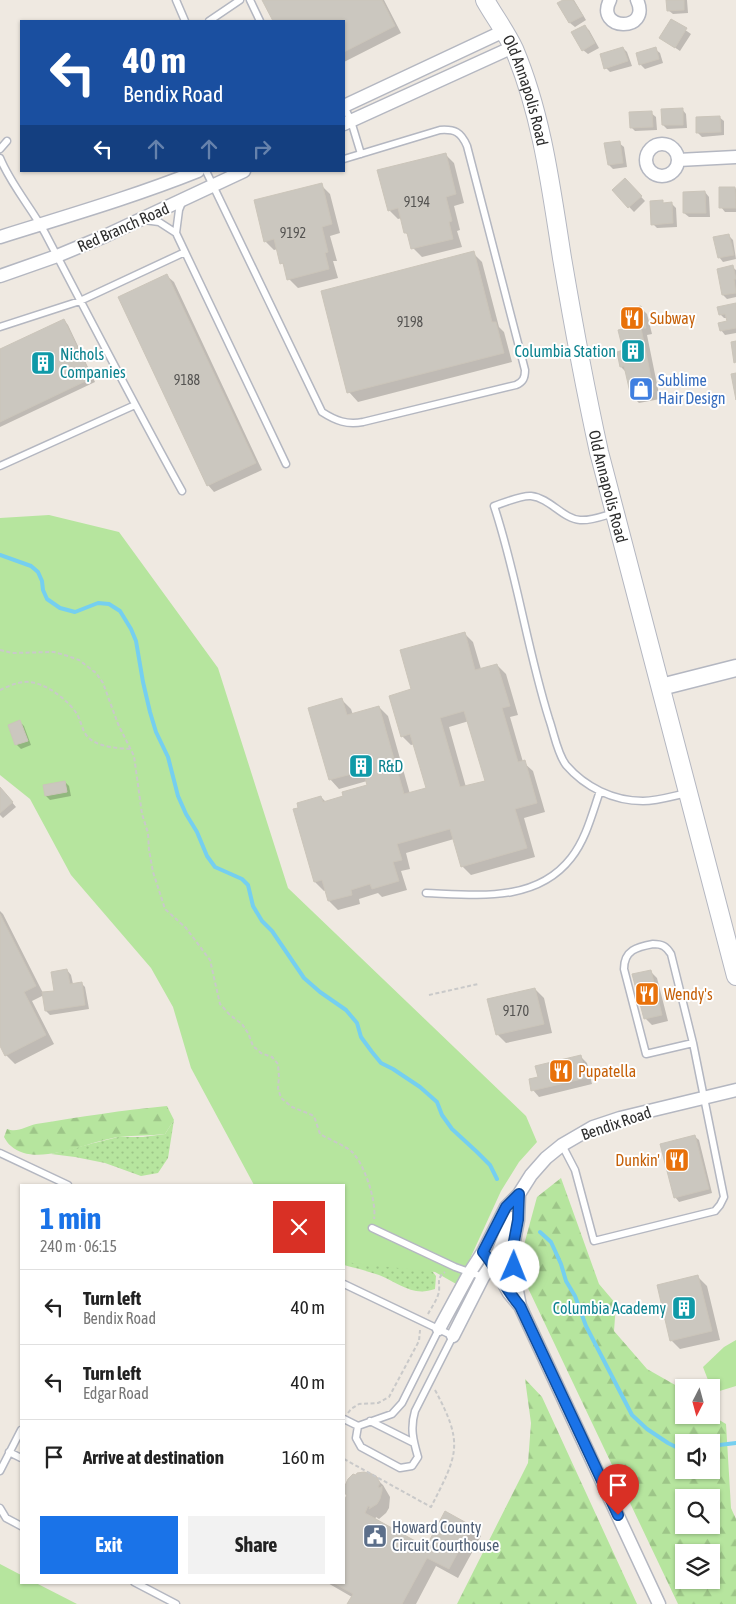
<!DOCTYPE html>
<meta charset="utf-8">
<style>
body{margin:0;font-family:"Asap Condensed",sans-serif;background:#f2f2f2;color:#222;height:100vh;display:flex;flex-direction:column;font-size:19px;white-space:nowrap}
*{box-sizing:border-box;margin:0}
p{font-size:16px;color:#767676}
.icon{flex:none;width:28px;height:28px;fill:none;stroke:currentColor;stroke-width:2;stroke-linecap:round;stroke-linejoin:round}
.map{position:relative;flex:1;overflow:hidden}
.details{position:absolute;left:20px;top:1184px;width:325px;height:400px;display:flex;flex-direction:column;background:#fff;border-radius:0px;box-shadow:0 1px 4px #0004}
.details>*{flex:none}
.banner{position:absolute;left:20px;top:20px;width:325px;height:152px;border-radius:0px;box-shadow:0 1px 4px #0004;background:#1a4fa0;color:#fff;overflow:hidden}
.needle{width:32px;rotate:186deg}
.tools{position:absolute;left:675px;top:1379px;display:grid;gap:10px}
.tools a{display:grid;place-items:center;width:45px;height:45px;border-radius:0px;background:#fff;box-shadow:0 1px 4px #0004;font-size:25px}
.pin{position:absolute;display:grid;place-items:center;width:42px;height:42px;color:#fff;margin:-51px -21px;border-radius:50% 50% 50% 0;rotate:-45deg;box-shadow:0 0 5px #0007}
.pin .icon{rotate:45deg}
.me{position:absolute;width:55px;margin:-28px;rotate:1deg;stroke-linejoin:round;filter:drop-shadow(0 0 4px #0008)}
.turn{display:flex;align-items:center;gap:18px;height:105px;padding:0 20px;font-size:22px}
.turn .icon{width:65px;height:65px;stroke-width:2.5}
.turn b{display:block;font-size:35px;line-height:42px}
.lanes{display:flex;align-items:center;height:48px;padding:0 20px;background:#0003;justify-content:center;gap:25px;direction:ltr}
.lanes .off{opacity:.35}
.round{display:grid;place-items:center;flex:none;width:52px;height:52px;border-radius:0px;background:#f2f2f2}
.overview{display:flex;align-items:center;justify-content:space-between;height:85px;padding:0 20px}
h1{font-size:30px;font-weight:700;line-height:38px;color:#1a73e8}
.primary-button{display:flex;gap:10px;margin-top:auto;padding:10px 20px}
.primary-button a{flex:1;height:58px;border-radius:0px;background:#1a73e8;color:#fff;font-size:20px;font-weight:700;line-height:58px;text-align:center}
.primary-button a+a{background:#f2f2f2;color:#222}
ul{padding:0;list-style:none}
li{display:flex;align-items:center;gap:15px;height:75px;padding:0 20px;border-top:1px solid #e0e0e0}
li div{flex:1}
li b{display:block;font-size:19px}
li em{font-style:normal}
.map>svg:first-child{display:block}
</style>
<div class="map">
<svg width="736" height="1604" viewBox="0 0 736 1604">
<defs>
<pattern id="grass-dots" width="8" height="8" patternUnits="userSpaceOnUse" patternTransform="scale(1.25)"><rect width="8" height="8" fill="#b6e59e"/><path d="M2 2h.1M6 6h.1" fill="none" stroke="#9dc588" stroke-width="1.8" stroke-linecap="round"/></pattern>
<pattern id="forest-firs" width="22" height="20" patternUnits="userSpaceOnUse" patternTransform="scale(1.25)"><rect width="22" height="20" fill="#b6e59e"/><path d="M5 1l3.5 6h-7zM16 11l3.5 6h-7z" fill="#9dc588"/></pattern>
</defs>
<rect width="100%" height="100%" fill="#efe9e1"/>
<!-- grass -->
<path fill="url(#grass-dots)" d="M174,1120l-6,38 -10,15 -17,3 -36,-13 -30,-6 -24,-3 67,-17h25l22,-3z
M344,1233l85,34 7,9 -1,13c-23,8 -36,-6 -56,-14 -12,-4 -24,-7 -35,-10z"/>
<!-- forest -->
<path fill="url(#forest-firs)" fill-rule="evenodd" d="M167,1106l7,14 -9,14c-15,2 -30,1 -46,3 -28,3 -83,32 -108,9 -3,-2 -5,-6 -7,-9l3,-8c11,4 19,-3 29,-5 44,-7 87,-14 131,-18z
M561,1178l38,106 17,20 -2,27 33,38 30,17 7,6v23h27l15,9 5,84 5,11v85h-58l-160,-337 19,-70zM684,1442h27v28h-27zM684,1498h27v27h-27zM684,1552h27v28h-27z
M525,1379l17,18 95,207h-180l71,-141 3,-40z"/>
<!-- park -->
<path fill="#b6e59e" d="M49,515l70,17 99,136 70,220 238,228 11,26 -18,20 -18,29 -43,94 -23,-13 -91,-10v-77h-90l-63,-117 -18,-61 -22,-39 -80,-93 -41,-76 -30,-24v-257z
M736,1340v46l-23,7 -10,-26 21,-20z
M0,1564l21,11v7l15,1 41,21h-77z"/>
<!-- shadow -->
<path fill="#0003" fill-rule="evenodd" d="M264,0h120l17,33 -57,29v-41h-69z
M565,0h9l12,20 -11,7 -5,-4 -11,-19z
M668,0h19l1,13 -15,1 -5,-4z
M671,20l20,14 -11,17 -19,-13z
M584,26l5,4 10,18 -11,6 -5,-4z
M623,48l4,4 5,14 -22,6 -4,-4z
M655,49l5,4 3,10 -18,6 -5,-5z
M682,109l4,5 1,14 -20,1 -4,-4z
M651,113l5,4 1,13 -22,1 -4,-4z
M719,117l5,4v14l-22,2 -5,-5z
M619,143l5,4 3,20 -14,2 -4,-4z
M445,154l9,9 10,40 -10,3 6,24 -3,1 5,16 -40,10 -9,-9 -3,-11 -4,-4 -4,-15 -4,1 -9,-9z
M625,180l20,21 -11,11 -21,-22z
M321,185l9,9 10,39 -10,3 7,25h-4l5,17 -40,10 -9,-9 -3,-12 -4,-4 -4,-14 -4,1 -9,-9z
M735,188l1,1v23h-11l-4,-5z
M705,192l4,5 1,20h-21l-5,-4z
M662,202l3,2 6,-1 5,5 1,19 -20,1 -4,-4z
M729,236l4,4 3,19 -13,3 -4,-5z
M473,253l9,9 17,65 5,5 8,30 -154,40 -9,-10z
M732,267l4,3v27l-9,2 -4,-4z
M167,276l7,6 88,188 -48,22 -6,-7z
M736,304v29l-11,2 -4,-5 7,-8 -1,-4h-3l-4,-4z
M640,307l7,7 5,20 -5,1 13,64 -21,4 -7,-7 -6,-24 -5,-5 7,-38z
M64,320l4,5 27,57 -95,45v-77z
M464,633l9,9 8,27 16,-4 9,9 12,41 -8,2 13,45 10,9 12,41 -21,6 11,39 -64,18 -9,-9 -8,-27 -48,14 4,16 -9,2 6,19 -25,7 -4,-4 -19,6 1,5 -22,6 -9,-9 -3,-11 -2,1 -9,-9 -21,-72 27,-13 5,5 18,-5 24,-11 -1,-5 -28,8 -9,-10 12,-79 9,9 2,6 26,-8 9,9 22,78 17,-5 -12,-45 -4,1 -9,-9 11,-46zM469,721l17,60 -20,6 -17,-60z
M20,722l4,4 7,19 -10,4 -4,-4 -7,-20z
M65,782l4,4 2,10 -21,4 -4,-4 -2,-10z
M0,788l16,19 -13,11 -3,-3z
M0,911l3,3 40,79 12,-1 12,-22 4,5 2,9 8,-1 4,4 4,22 -39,6 -4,-4 -2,-16 -12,6 22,43 -39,20 -9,-9 -6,-12z
M650,971l7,7 11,43 -16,4 -7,-7z
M535,989l9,9 8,35 -46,10 -9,-9z
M580,1056l7,7 5,21 -53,13 -6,-7 6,-12z
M694,1136l5,4 13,53 -33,9 -4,-5z
M698,1277l9,9 13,54 -40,9 -9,-9z
M373,1476l10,9 7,12 -1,11 -3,5 -7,6 -3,-2 -1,3 51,29 45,-22 10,9 -23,42 -22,-12 -20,38h-68l4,-7 -26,-15h18v-80z"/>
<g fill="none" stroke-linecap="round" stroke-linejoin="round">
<!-- stream -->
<path stroke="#75cff0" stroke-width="4" d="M0,555l31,11 7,6 4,9 1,9 4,9 13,9 15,4 23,-9 11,1 11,7 11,18 5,12 7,41 7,30 6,20 12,25 10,39 8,18 11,18 10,24 8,11 27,12 6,6 5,21 9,15 10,10 32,47 16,14 26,18 11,13 4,14 11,15 9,11 12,6 27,18 17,15 5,13 10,14 25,23 13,13 7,14
M540,1232l11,10 10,22 5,17 9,15 11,30 46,89 15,14 21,14 16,8
M711,1446l25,-3"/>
</g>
<!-- building -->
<path fill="#cbc7bf" stroke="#cbc5ba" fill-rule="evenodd" d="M262,0h120l13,26 -51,26v-31h-71z
M563,0h10l10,16 -14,7 -12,-20z
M666,0h18v10l-17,1z
M671,19l16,9 -12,20 -16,-10z
M585,25l10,18 -13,8 -11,-19z
M623,47l5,14 -24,8 -4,-15z
M656,47l3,12 -20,6 -3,-12z
M683,108v17h-21l-1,-16z
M652,111l1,16 -23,1 -1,-16z
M720,116l1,16 -25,1v-16z
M620,141l3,22 -15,2 -4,-22z
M446,153l10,41 -10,3 6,24 -3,1 4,17 -42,10 -4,-16h-3l-6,-25 -10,3 -11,-41z
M625,178l17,18 -14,12 -16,-18z
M322,183l10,41 -10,3 6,25 -3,1 4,16 -42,11 -4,-17 -3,1 -6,-25 -10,3 -10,-42z
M719,187h16l1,21h-17z
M705,191l1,22h-23v-21z
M663,200v3l9,-1 1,21 -22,2 -1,-24z
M729,234l5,21 -16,3 -5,-21z
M474,251l18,71h4l8,31 -157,40 -26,-102z
M733,265l3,14h-2l2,14 -14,2 -5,-26z
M167,274l89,189 -49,23 -89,-189z
M736,303v25l-16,3 -2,-8 9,-2 -2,-7 -6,1 -2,-8z
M641,306l5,22h-5l13,64 -23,5 -7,-31 -4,1 -3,-15 6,-2 -5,-20 8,-2 -4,-18z
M64,319l28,59 -92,44v-73z
M736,341v21l-2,1 -3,-21z
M736,373v27l-5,-26z
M465,632l10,38 22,-6 13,42 -8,2 16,54 7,-2 12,43 -22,6 12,39 -66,19 -11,-38 -53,15 5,16 -9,2 6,19 -27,8 -2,-5 -19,6 1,5 -24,6 -6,-21 -8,2 -21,-73 5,-1 -1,-5 24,-7 2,6 20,-6 -1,-4 25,-7 -4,-14 -34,9 -21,-72 34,-10 5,17 32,-9 25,88 22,-6 -16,-54 -9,3 -12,-41 22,-7 -11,-39zM464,711l21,70 -25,6 -20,-69z
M20,720l8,21 -13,4 -7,-20z
M65,781l2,11 -22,4 -2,-11z
M0,787l13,15 -13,11z
M0,914l36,72 -12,6 22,43 -41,21 -5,-10z
M67,969l3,15 12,-2 3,23 -40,6 -3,-19 12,-1 -3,-19z
M651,970l11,45 -18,4 -12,-45z
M535,988l9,36 -48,11 -9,-36z
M581,1055l5,23 -55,13 -2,-12 9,-2 -3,-11z
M695,1135l14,54 -35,9 -14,-54z
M698,1275l14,56 -42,10 -13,-56z
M364,1472l8,2 5,3 3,6 -2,4 2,1 2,-2v5l-2,8 -3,5 -8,5 1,-2 -2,-1 -3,7 61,34 19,-36 27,15 -23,43 -22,-11 -25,46h-55l6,-10 -21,-12h12v-81l3,-6 -3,-2v-5l4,-9 5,-5 3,1 1,-2z"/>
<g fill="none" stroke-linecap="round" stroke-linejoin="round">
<defs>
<path id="service" d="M176,0l9,21
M250,0l10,21
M209,21l31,-21
M344,106l7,15 10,33
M0,149l7,-8
M0,158c11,27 31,49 45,75 45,86 90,173 137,258
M206,171l116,241c14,9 25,13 41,10l153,-37c7,-3 9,-7 9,-15l-58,-224c-6,-14 -12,-17 -27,-16l-96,29
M144,220l15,2 17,11 3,-23 4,-10
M176,233l9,19
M0,327l80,-26 105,-49 101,212
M0,466l135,-61
M614,513c-11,3 -23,8 -34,7 -17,-1 -30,-22 -49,-24 -9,-1 -28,7 -37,10 23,69 33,143 55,213 5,14 8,34 17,46 19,22 47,36 77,36 14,0 30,-5 44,-8
M426,893c51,2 110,10 145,-35 15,-19 21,-44 29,-67
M653,944c9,0 13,2 18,10l22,89 -47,11 -22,-85c0,-19 13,-22 29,-25z
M562,1145l13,25 19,71 121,-30 5,-6 4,-8 -31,-154
M0,1153l68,32
M372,1228l83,39 28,10
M344,1284l109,52 -38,75c-5,17 -2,29 3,46l-6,9 -12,2 -39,-21 -5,-9 2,-12 34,-12 10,-11 37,-74
M344,1419l14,7
M370,1421l44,22
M9,1452l12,6
M0,1471l21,-41
M0,1508l6,10 15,8
M134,1582l42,22"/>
<path id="minor" d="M610,0c-16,31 42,33 27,0
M344,106l160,-75
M344,124l169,-77
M646 160a16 16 0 1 1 32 0a16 16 0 1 1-32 0Z
M678,160l58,-3
M0,237c67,-21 133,-40 198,-66
M0,276l57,-20 48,-20 139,-65
M519,1194l-1,26 -6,32 4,34 4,20 139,298
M489,1259l4,5 16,29 10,12
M439,1329l31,-57 13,-20 23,-45 13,-13 12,-19 15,-17 16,-13 31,-18 27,-9 116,-28
M453,1336l30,-59 13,-19 16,-40"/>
<path id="tertiary" d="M661,687l75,-19"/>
<g id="secondary">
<path id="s1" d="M485,0c9,16 21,32 29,49 28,66 37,139 48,209 11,65 23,130 37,194l137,524"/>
</g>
</defs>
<!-- service casing -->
<use href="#service" stroke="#b4b7c1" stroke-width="9"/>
<!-- minor casing -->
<use href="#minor" stroke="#b4b7c1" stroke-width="15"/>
<!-- tertiary casing -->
<use href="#tertiary" stroke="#b4b7c1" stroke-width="19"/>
<!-- secondary casing -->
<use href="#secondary" stroke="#b4b7c1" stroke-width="20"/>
<!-- path -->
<path stroke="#c9c9c9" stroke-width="2" stroke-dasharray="4 2.5" stroke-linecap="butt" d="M0,650l12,3 42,-1 14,4 11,4 17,13 7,10 15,41 16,32 8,58 6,19 1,17 4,22 12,37 21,19 24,32 10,44 10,11 12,9 6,9 5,13 8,7 11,4 6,7 1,13 -1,11 3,10 11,9 20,8 3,4 5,15c10,6 22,10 31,17 13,11 26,51 23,68
M0,690c9,-4 19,-9 30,-8 17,2 38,18 47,32 4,7 5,16 10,22 9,11 30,12 43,13
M429,995l49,-11
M428,1314c3,-6 10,-15 11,-23 1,-8 -3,-13 6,-19
M348,1413l3,-4 8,-5 19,-1 11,-6 30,-56 1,-11
M344,1459l87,48c27,-53 33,-63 4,-117"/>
<!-- service -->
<use href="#service" stroke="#fff" stroke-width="6"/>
<!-- minor -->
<use href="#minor" stroke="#fff" stroke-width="12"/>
<!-- tertiary -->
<use href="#tertiary" stroke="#fff" stroke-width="16"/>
<!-- secondary -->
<use href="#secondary" stroke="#fff" stroke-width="18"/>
</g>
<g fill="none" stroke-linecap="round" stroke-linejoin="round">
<defs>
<path id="route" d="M514,1267l-2,-15 6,-32 1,-26 -13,13 -23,45c15,18 22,37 37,54l98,209"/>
</defs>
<!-- route casing -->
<use href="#route" stroke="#114b97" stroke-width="12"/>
<!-- route -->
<use href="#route" stroke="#1a73e8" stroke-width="9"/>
</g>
<!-- icons -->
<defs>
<symbol id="restaurant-square" viewBox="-11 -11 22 22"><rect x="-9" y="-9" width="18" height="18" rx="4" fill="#e8710a" stroke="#fff"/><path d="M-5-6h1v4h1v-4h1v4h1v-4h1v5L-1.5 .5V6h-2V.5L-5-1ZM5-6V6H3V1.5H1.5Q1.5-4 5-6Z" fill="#fff"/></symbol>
<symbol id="building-square" viewBox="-11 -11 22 22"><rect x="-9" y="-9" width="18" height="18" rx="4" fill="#0f9aa8" stroke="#fff"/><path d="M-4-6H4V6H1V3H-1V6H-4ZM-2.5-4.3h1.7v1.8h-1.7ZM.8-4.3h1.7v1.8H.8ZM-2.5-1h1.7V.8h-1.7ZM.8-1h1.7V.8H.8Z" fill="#fff"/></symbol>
<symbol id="shop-square" viewBox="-11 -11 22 22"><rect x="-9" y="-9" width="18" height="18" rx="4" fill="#3f7fe0" stroke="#fff"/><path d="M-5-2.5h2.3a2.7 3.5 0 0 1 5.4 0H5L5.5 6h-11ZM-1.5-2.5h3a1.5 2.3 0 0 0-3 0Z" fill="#fff"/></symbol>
<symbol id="civic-square" viewBox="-11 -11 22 22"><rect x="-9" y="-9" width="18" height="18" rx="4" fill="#5c6f8a" stroke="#fff"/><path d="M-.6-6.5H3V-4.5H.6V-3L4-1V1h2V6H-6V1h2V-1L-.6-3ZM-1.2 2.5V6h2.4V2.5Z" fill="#fff"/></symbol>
</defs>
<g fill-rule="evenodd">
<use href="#restaurant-square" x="618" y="304" width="28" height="28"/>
<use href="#building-square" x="619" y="337" width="28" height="28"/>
<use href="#building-square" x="29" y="349" width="28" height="28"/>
<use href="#shop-square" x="627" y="375" width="28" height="28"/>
<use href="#building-square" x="347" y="752" width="28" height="28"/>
<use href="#restaurant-square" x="633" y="980" width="28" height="28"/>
<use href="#restaurant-square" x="547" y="1057" width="28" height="28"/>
<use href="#restaurant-square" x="663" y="1146" width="28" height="28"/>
<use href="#building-square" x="670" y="1294" width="28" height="28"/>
<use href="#civic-square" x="361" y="1522" width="28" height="28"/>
</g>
<g text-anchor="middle" stroke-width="4" stroke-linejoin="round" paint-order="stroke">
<!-- number labels -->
<g font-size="14" fill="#555452">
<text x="417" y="207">9194</text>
<text x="293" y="238">9192</text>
<text x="410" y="327">9198</text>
<text x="187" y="385">9188</text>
<text x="516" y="1016">9170</text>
</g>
<!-- street labels -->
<g font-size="16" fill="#2e2e2e" stroke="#fff">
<text dy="6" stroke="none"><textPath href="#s1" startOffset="100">Old Annapolis Road</textPath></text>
<text transform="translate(123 227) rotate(-24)" y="6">Red Branch Road</text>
<text dy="6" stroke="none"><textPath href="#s1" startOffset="505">Old Annapolis Road</textPath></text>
<text transform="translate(616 1123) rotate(-19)" y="6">Bendix Road</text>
</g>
<!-- food labels -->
<g font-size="16" fill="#c56008" stroke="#fff" text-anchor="start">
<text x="650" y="324">Subway</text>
<text x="664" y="1000">Wendy's</text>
<text x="578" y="1077">Pupatella</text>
<text x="660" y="1166" text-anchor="end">Dunkin'</text>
</g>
<!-- culture labels -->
<g font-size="16" fill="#0d838f" stroke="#fff" text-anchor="end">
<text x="616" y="357">Columbia Station</text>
<text x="60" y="360" text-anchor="start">Nichols<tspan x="60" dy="18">Companies</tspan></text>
<text x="378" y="772" text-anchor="start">R&amp;D</text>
<text x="666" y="1314">Columbia Academy</text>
</g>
<!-- shop labels -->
<g font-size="16" fill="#366cbe" stroke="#fff" text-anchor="start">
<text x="658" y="386">Sublime<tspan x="658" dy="18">Hair Design</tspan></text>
</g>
<!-- service labels -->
<g font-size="16" fill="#4e5e75" stroke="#fff" text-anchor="start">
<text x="392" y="1533">Howard County<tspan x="392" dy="18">Circuit Courthouse</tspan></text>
</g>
</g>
</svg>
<div class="tools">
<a><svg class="needle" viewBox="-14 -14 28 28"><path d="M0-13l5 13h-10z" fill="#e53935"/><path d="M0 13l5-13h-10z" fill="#767676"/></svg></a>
<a><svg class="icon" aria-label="sound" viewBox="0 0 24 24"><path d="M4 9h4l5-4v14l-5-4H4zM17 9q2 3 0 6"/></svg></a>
<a><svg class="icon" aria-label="search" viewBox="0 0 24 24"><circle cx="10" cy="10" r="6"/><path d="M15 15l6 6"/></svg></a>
<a><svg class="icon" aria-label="layers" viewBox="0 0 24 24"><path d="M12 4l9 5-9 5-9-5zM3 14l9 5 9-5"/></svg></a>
</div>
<div class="pin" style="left:618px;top:1515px;background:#d93025"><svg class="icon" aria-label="arrive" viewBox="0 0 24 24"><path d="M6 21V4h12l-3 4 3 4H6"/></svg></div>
<svg class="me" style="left:514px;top:1267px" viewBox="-20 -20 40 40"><circle r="19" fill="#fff"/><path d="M0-13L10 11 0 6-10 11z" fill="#1a73e8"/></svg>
<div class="banner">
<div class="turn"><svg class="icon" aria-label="left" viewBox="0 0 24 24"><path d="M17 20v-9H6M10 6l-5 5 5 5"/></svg><div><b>40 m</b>Bendix Road</div></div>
<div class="lanes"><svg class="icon" aria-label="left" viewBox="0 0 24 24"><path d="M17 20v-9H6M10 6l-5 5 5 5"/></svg><svg class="icon off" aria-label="ahead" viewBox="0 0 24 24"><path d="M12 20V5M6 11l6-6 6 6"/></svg><svg class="icon off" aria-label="ahead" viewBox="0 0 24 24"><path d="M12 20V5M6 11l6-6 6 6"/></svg><svg class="icon off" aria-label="right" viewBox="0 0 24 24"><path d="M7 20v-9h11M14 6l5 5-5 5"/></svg></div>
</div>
<section class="details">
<div class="overview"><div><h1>1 min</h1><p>240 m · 06:15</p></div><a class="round" style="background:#d93025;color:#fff"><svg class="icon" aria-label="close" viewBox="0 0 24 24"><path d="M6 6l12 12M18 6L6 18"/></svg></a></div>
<ul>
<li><svg class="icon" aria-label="left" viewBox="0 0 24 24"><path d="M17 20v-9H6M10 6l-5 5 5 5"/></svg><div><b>Turn left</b><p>Bendix Road</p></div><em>40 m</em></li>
<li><svg class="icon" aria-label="left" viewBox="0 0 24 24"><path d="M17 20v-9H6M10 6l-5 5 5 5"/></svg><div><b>Turn left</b><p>Edgar Road</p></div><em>40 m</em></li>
<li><svg class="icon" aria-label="arrive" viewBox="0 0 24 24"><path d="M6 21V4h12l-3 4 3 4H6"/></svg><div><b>Arrive at destination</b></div><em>160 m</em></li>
</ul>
<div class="primary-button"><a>Exit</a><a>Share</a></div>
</section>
</div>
